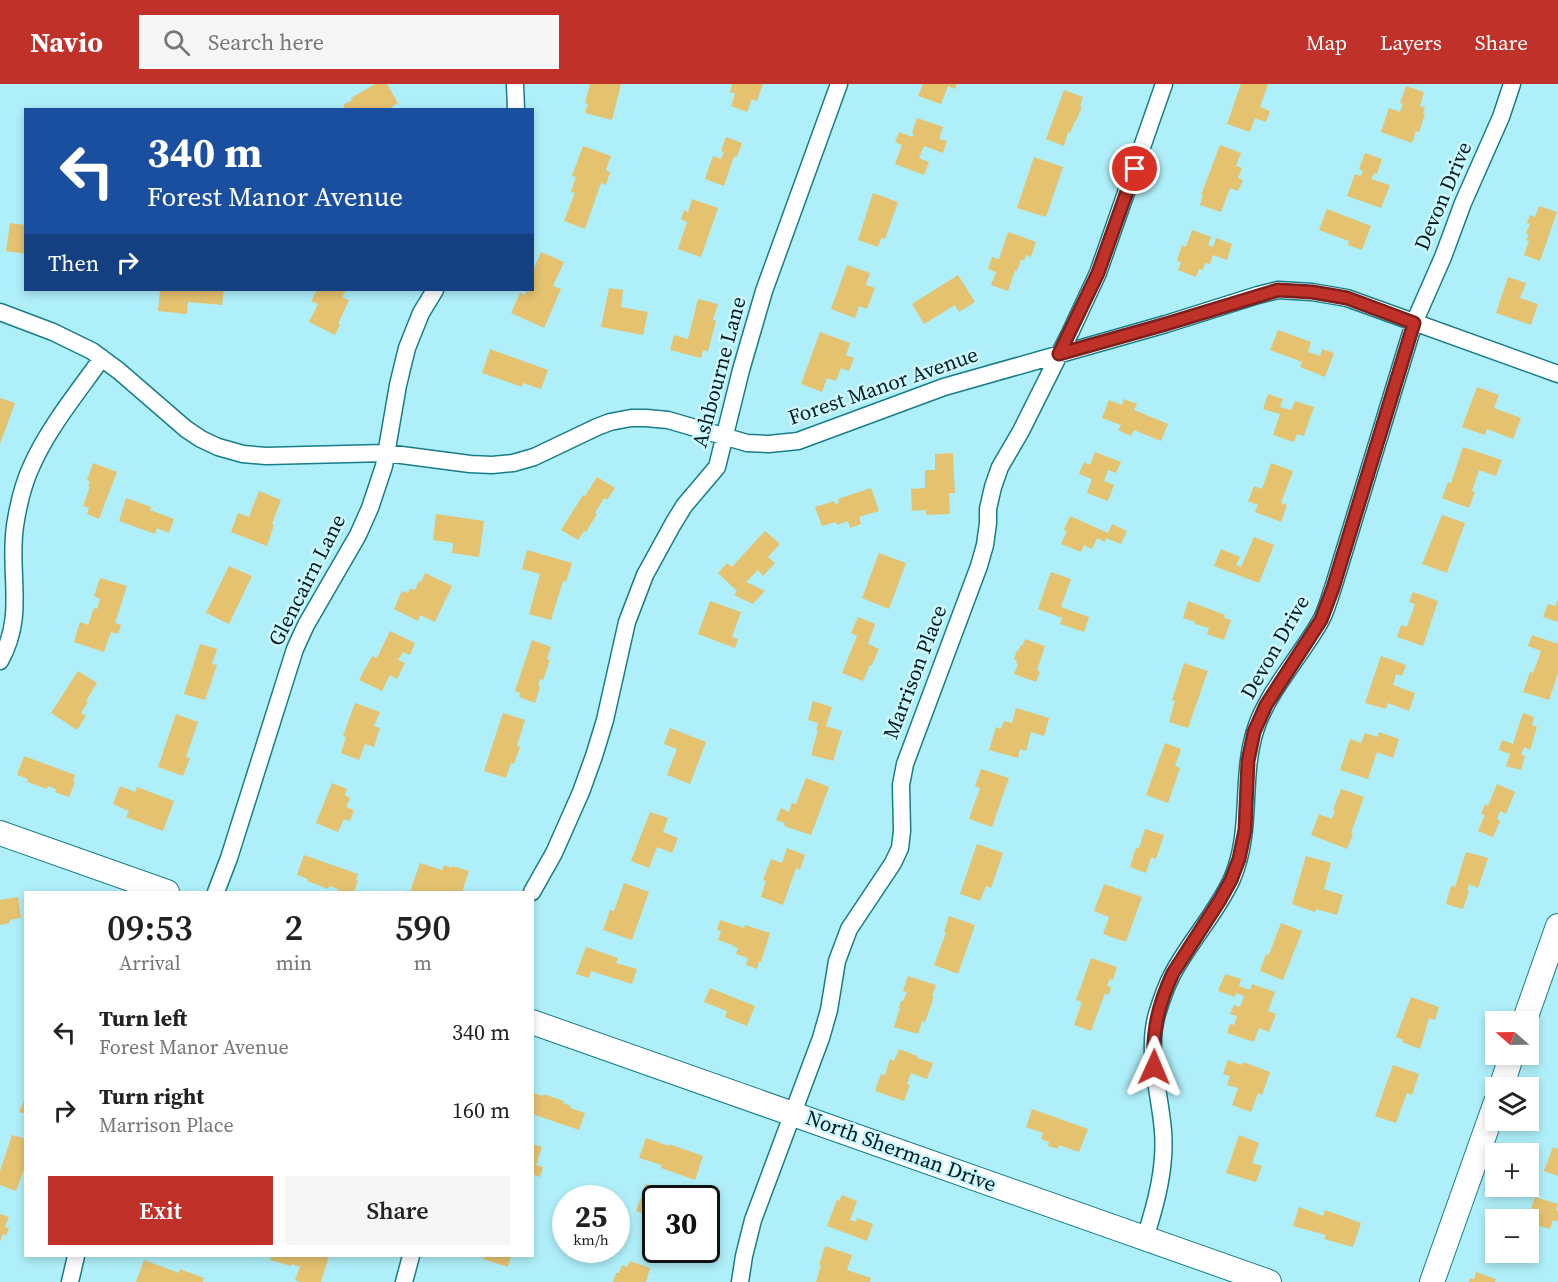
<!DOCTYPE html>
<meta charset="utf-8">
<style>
body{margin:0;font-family:"Source Serif 4",serif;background:#f6f6f6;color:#222;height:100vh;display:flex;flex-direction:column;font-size:22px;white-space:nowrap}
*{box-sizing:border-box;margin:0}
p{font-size:20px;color:#767676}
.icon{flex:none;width:33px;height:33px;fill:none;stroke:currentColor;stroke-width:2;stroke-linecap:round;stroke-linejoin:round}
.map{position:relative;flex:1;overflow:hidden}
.panel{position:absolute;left:24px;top:807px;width:510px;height:366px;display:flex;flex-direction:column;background:#fff;border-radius:0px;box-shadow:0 3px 9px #0003}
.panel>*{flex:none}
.guide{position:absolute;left:24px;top:24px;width:510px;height:183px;border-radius:0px;box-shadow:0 3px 9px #0003;background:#1a4fa0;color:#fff;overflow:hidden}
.needle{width:39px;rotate:290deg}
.fabs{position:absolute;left:1485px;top:927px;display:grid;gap:12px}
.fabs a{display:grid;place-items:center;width:54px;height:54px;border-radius:0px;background:#fff;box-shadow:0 3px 9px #0003;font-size:30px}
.speed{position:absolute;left:552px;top:1101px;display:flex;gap:12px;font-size:30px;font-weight:700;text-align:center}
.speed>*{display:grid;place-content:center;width:78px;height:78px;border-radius:50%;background:#fff;box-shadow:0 3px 9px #0003;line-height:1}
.speed small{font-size:15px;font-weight:400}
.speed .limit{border:3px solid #111;border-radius:9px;background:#fff;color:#111}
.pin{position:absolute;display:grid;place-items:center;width:51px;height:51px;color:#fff;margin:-26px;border:3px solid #fff;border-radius:50%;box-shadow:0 2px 6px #0007}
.me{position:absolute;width:66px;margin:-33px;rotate:1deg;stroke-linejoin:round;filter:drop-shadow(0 0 4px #0008)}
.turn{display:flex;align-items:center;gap:21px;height:126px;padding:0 24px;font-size:27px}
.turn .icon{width:78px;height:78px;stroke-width:2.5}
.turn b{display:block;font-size:42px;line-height:51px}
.then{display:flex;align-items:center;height:57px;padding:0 24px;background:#0003;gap:12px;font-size:22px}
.eta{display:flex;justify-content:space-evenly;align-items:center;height:102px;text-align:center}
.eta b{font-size:36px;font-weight:600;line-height:42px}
.cta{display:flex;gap:12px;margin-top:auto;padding:12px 24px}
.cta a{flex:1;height:69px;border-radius:0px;background:#bf3129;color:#fff;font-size:24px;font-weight:600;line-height:69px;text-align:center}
.cta a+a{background:#f6f6f6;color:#222}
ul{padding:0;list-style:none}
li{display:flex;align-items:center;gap:18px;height:78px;padding:0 24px}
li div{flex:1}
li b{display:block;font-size:22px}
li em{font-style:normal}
header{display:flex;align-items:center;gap:36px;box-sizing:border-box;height:84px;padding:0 30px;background:#bf3129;color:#fff}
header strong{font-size:28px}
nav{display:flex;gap:33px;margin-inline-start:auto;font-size:21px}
.search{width:420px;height:54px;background:#f6f6f6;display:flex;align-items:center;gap:15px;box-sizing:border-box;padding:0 21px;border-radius:0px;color:#767676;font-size:22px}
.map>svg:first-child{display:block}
</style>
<header>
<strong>Navio</strong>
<div class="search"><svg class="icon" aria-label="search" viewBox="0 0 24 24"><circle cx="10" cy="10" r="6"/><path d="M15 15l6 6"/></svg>Search here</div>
<nav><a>Map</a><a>Layers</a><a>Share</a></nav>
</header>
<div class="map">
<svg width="1558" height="1198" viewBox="0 0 1558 1198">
<rect width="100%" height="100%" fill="#afeff9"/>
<!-- building -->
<path fill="#e4c26f" d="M375,0h12l11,19 -11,7h-41l-3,-5 9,-5 -1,-2z
M590,0h31l-9,36 -27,-7 3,-9 -3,-1z
M732,0h31l-6,17 -5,-2 -5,13 -16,-6 4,-12 -5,-2z
M923,0h34l-2,5 -7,-3 -7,18 -23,-8z
M1241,0h27l-8,23 10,4 -4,11 -11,-4 -5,14 -23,-8z
M1406,2l18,6 -4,14 5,2 -2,5 2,1 -6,18 -3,-1 -4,12 -31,-11 8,-24 11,4 3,-8 -3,-1z
M1064,6l19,7 -3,9 2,1 -6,14h-1l-5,12 -2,-1 -4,14 -18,-7z
M917,34l26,9 -4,12 8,2 -4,12 -19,-7 -5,12 10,4 -5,13 -29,-11 7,-19 -7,-3 4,-10 13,5 2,-3 -2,-1z
M726,53l16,6 -5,14 -3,-1 -10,30 -19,-7 8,-23 8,3 3,-7 -3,-1z
M1220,61l21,8 -5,13 6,2 -4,10 5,2 -5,11 -8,-3 -9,24 -21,-7 3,-10h-2z
M583,62l28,10 -5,14 4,2 -4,13 -5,-2 -16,46 -21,-8 11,-28 -4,-1 5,-15 -4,-1z
M1365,69l17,6 -5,15 -3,-1 -3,6 19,6 -9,23 -34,-12 8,-22 6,2 2,-5 -4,-2z
M1034,73l29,10 -17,50 -29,-9z
M873,109l25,9 -13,37 -4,-1 -3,9 -20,-7z
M692,115l26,9 -17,49 -23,-8 9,-27 -6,-3 3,-9 4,2z
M1539,122l18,6 -17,49 -16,-6 5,-14 -3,-1 3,-6 -3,-1 4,-9 -3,-1 3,-8 5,2z
M1327,125l44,17 -9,24 -14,-5 1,-4 -30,-11z
M10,139l16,2v29l-20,-3z
M1192,146l19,7 -3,8 5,2 3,-9 16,6 -5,16 -14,-5 -3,9 -5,-1 -2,7 -4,-1 -3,8 -18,-7 3,-8 -4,-1 5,-16 4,2z
M1008,148l28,10 -5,15 -5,-2 -2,6 -3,-2 -4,12 -2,-1 -7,21 -17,-6 5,-13 -8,-3 4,-12 7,2z
M541,168l23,10 -11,24 8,3 -17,39 -33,-15 9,-20 5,2 2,-5h5v-17z
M847,181l23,8 -4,12 9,3 -8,21 -8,-3 -4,12 -24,-9z
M958,191l17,27 -16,10 -4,-7 -31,19 -12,-20z
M1508,193l18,6 -6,15 18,6 -7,21 -35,-12z
M609,204l14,2 -2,17 27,5 -5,23 -42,-8z
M160,206h64l-2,15 -34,-3 -1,12 -29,-3z
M317,206h29l-4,7 7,3 -11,24 2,1 -5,10 -26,-13 9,-18 -7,-3z
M698,215l20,5 -5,16 3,1 -8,30 -5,-1 -2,8 -31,-8 4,-15 14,4z
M1278,246l33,12 -3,10 12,4 2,-7 12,4 -9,24 -25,-10 2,-5 -32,-12z
M820,248l30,11 -4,12 8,3 -5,13 -8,-3 -5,13 -9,-3 -5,14 -21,-8z
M490,265l58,21 -7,19 -18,-6 -1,4 -40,-14z
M1477,303l22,8 -5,13 27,10 -8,21 -26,-10 -2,6 -23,-8z
M1268,310l15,5 -3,8 11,3 4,-9 19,6 -10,29 -7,-2 -3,8 -21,-7 7,-21 -17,-5z
M0,314l15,5 -15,41z
M1124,315l13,5 -3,6 34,14 -7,17 -27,-11 -3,6 -13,-6 3,-5 -19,-7 7,-18 13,5z
M1463,363l39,13 -6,16 -17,-6 -7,21 3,1 -6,16 -27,-10 6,-16 3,1z
M1095,368l26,10 -5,11 -8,-3 -4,11 10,4 -6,16 -21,-8 5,-14 -13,-5 5,-12 6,3z
M953,369l2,40h-6l1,21 -24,1v-5l-14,1 -1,-22 14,-1v-18h10v-16z
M93,379l24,9 -18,47 -12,-5 2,-6 -6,-2 7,-19h-2l2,-6 -3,-1z
M1271,379l22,8 -12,32 6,2 -6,17 -26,-10 3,-7 -10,-4 6,-15 8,3z
M597,393l18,11 -8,12 -3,-2 -9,15 2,1 -11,18 -2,-1 -6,9 -17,-10 22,-35 2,1z
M871,404l8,23 -20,6 2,7 -11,4 -2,-7 -11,4 -1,-3 -14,4 -7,-19 19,-6 1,3 4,-1 -1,-4z
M259,407l22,9 -9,24 2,1 -7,21 -36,-14 7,-19 11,4z
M126,414l25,9 -1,3 24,9 -5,14 -12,-5 -2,6 -36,-13z
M436,430l48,7 -5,36 -27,-4 1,-10 -20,-3z
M1442,431l23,8 -18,50 -25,-9z
M1070,432l38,17 4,-9 15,7 -6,13 -15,-6 -1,4 -8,-4 -5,11 -8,-4 -3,7 -20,-8 6,-13 -3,-1z
M765,447l15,13 -12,13 7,6 -12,13 -5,-6 -12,12 19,9 -12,13 -19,-9 3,-4 -19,-18 9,-10 5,4z
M1254,453l20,8 -15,38 -45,-17 7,-17 19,8 -4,8 5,2z
M527,466l45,13 -6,19 -3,-1 -12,39 -22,-6 11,-40 -18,-5z
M879,469l27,10 -17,46 -27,-11z
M229,482l23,10 -23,48 -23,-11z
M1051,488l20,7 -10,28 28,10 -5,15 -24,-8 2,-6 -24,-9z
M425,489l27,13 -17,36 -15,-7 -2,6 -24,-12 8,-18 6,2 2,-5 5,2 4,-9 2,1z
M100,494l27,8 -12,37 6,2 -3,9 -7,-2 -7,20 -30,-10 6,-20 8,3 6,-17 3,1 3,-10 -6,-3z
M1413,508l25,9 -15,45 -26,-9 4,-12 6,2 8,-23 -6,-2z
M1558,516v22l-15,-5 5,-13 7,2z
M710,517l31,11 -9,25 6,2 -3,9 -37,-14z
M1188,517l37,14 -1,3 7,2 -7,20 -17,-6 2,-6 -14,-4v-2l-12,-4z
M858,533l17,7 -7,20 11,5 -7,16h-2l-7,16 -21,-8 15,-37 -6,-3z
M390,547l25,12 -5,12 -7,-3 -5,8 7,3 -8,16 -7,-4 -8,16 -23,-11 13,-24 5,2z
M1532,551l26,9v29l-9,27 -26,-8 7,-20 3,1 8,-22 -13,-5z
M1025,555l20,7 -8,24 3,2 -4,10 -22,-8 4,-10 -2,-1 1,-3 -3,-1 3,-9 1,1 3,-6h2z
M532,556l19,7 -4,12 3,1 -7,20 -3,-1 -2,7 2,1 -5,16 -16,-6 1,-4 -5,-2z
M200,560l17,5 -5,15 5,1 -12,35 -21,-6z
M1381,572l25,9 -4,11 -6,-2 -3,11 22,8 -6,18 -21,-8 -2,6 -21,-6z
M1184,579l24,8 -20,57 -19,-6 6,-21 -3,-1z
M78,587l19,12 -11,18 2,1 -7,11 5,3 -9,14 -26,-17z
M813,617l19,6 -6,19 16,5 -9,30 -22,-6 7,-25h-2l2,-7 -10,-3z
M355,619l25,9 -6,14 6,2 -6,19 -9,-3 -6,16 -18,-7 5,-16 -3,-1z
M1016,624l33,10 -5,18 -13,-4 -5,19 -6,-2 -2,9 -29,-8 7,-23 5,2 3,-8 8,2z
M503,629l22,7 -8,26 3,1 -6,17 -3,-1 -5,15 -22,-7z
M1523,629l11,4 -2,8 5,2 -7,23 -6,-3 -3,8 4,1 -4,14 -15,-4 4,-12 -11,-4 3,-10 11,4z
M176,630l22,8 -12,35 4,1 -7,18 -25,-9z
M670,644l36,14 -16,42 -23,-9 10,-26 -13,-5z
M1379,648l20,7 -6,19 -16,-6 -9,27 -28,-9 10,-31 11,4 4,-10 12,4z
M1165,659l16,6 -6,17 5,2 -12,35 -22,-8z
M24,672l51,19 -2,6 2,1 -6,15 -14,-5 1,-3 -8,-3 -1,3 -20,-7 1,-3 -11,-4z
M981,685l28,9 -17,49 -23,-8 11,-31 -5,-2z
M806,694l23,9 -18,48 -27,-9 1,-3 -9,-3 5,-12 8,4 3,-9 4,1z
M332,699l15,6 -2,6 5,3 -4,9 8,3 -4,11 -6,-2 -6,13 -22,-9z
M1497,700l18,8 -9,22 -6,-3 -3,8 3,2 -7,16 -15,-6 7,-16 -4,-1 4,-10 3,2z
M120,702l15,6 2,-5 37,14 -11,30 -37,-14 3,-6 -16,-7z
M1341,705l23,8 -13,36 2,1 -6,15 -36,-14 8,-21 13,5 3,-9h-2z
M650,728l18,6 -5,14 15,6 -6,15 -15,-6 -8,21 -18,-7z
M1145,745l19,6 -8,24 -5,-2 -5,16 -16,-6 6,-19h3z
M977,760l26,9 -12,35 -5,-2 -6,15 -20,-7z
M787,764l18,7 -5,15 -4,-2 -13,37 -22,-8 5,-16 -3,-1 8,-21 11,4z
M1466,768l22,6 -10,30 -9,-4 -2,7h2l-6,18 -17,-5 5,-18 4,1z
M304,771l54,19 -2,6 2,1 -4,11h-17l1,-3 -9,-3 -1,3 -21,-8 1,-2 -11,-4z
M1306,772l25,7 -7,26 19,6 -6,20 -21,-6 -1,3 -23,-8z
M420,779l22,7 2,-5 8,3v-2l17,5 -7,21h-52z
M624,799l25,9 -17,48 -29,-10 7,-20 4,1z
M1104,800l38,13 -16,45 -23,-8 6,-17 -15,-6z
M18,813l3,21 -11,2v3l-10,2v-25z
M949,832l26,9 -17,49 -24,-9 12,-32 -2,-1z
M720,836l24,8 1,-3 25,8 -9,29 -2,-1 -2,8 -11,-4 2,-7 -12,-4 2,-6 -6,-2 1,-1 -15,-5 3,-9 -4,-1z
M1281,839l21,8 -19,49 -23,-9 6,-17 3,1z
M586,863l32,11 -2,5 21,6 -5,15 -41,-13 -2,7 -13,-4z
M1091,874l26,9 -4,13 -3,-1 -3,7 4,1 -2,8 -4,-2 -14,38 -17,-6 8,-23 -6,-2z
M1225,890l16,5 -2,7 11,4 2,-6 23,8 -7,19 8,3 -7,18 -10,-4 -5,14 -27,-9 3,-9 4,1 3,-9 -7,-2 4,-9 6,2 4,-11 -8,-3 -1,4 -17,-6z
M908,892l28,9 -4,11 2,1 -9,25 -3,-1 -4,13 -24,-7 6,-19h-1l2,-7h2l4,-9 -4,-1z
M710,904l45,18 -8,20 -22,-9 2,-6 -23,-9z
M1411,913l28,10 -4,13 -6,-2 -9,31 -18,-7 1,-2 -7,-3z
M899,965l18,7v2l16,5 -6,16 -16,-6 -4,11 3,1 -6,16 -29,-10 6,-17 4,1 5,-16 4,2z
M1228,976l14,5 1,-3 27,10 -8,23 -4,-2 -7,19 -19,-7 6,-17 -11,-3 3,-9 -7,-2z
M1393,981l26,9 -7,21 -5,-2 -11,30 -21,-7z
M534,1009l9,3v-2l21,7 -1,2 8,3 -1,2 15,5 -6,17 -47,-16v-16z
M26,1012v18l-7,-2z
M1032,1025l56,20 -9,23 -20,-7 -1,4 -10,-3 1,-4 -8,-3 2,-6 -17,-6z
M12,1051l14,4v25l-10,27 -16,-6v-14z
M1239,1051l20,8 -7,20 10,3 -6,16 -30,-9z
M646,1054l23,8v-2l34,12 -8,24 -34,-12 1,-3 -23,-7z
M532,1060l10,3 -6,18 7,2 -3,10 -8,-3z
M1553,1063l5,2v27l-14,-5z
M646,1100l39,14h-29v20l-20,-7z
M842,1111l15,6 -7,19 6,2 1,-4 16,6 -6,17 -40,-15 10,-26 2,1z
M1535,1113l23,7 -2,6 2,1v10l-5,-1 -3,9 -22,-7v-2h-1z
M1299,1123l24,9 2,-6 36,13 -8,24 -29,-8 2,-4 -33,-9z
M0,1130l9,3 -4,10 4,1 -3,8 -3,-2 -3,8z
M652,1139l4,1v22l-4,-1 2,-5 -7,-3z
M825,1162l27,9 -5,15 24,8 -1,4h-54l5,-17h-2z
M272,1172h57l-8,26h-21l-5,-2 5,-13 -8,-3 -1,2 -21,-6z
M484,1172h27l-3,11 -25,-8z
M144,1176l35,13 1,-4 24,9 -1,4h-67z
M630,1177l20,7 -4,14h-33l3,-9h3l3,-8 5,2z
M1476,1188l20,7 -1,3h-26l1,-4 4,1z"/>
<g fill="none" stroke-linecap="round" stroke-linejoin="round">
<defs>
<path id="street" d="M515,0l1,26
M0,228l53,20 39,19 27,20 67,58 15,10 17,8 25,7 23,2 120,-3 84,11 22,1 21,-2 21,-6 63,-30 13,-5 21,-4h15l22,2 79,23 22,1 29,-3 146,-54 222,-63 92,-29 20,-5 34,2 35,6 211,76
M0,577c26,-46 8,-87 15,-135 3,-20 8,-42 17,-61 17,-38 46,-73 70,-107
M216,808l13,-34 66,-209 11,-24 52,-90 12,-27 14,-42 14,-81 9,-37 14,-35 14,-23
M532,808l22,-39 27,-61 13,-36 11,-36 22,-98 18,-47 28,-51 11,-18 33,-39 24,-97 23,-79 75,-207
M1145,1154c11,-34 21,-71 18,-107 -3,-39 -17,-78 -6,-117 4,-13 8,-26 15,-39 17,-33 44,-61 60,-96 21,-49 8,-99 23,-148 11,-37 45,-74 65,-109 6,-10 9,-23 13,-34l81,-265 29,-66 20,-54 38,-86 11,-33
M70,1198l6,-26
M404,1198l7,-26
M740,1198l4,-26 9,-36 68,-182 8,-28 8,-49 12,-32 44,-66 7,-15 2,-17 -1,-46 4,-21 74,-198 6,-21 3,-22v-14l5,-22 7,-20 21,-36 50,-100 27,-58 66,-189"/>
<path id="secondary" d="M0,749l167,59
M532,938l737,260
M1524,938l34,-96
M1501,1004l11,-34
M1432,1198l64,-180"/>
</defs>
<!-- street casing -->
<use href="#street" stroke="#177d8a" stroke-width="19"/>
<!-- secondary casing -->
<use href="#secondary" stroke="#177d8a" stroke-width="26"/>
<!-- street -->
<use href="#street" stroke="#fff" stroke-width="16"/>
<!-- secondary -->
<use href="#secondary" stroke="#fff" stroke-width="24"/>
</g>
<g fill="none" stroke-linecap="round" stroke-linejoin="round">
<defs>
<path id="route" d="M1135,85l-37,104 -39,81 107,-30 112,-34 34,2 35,6 67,25 -81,265 -12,32 -55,85 -12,27 -6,29 -3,69 -6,29 -8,21 -11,20 -47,73c-15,32 -21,59 -19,94"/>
</defs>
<!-- route casing -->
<use href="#route" stroke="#7c201b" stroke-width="15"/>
<!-- route -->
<use href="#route" stroke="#bf3129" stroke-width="10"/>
</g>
<g text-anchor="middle" stroke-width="5" stroke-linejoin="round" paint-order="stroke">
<!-- street labels -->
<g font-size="21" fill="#021c20" stroke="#cef8ff">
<text transform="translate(1443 112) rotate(-67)" y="7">Devon Drive</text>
<text transform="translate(719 288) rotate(-75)" y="7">Ashbourne Lane</text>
<text transform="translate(883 302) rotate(-19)" y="7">Forest Manor Avenue</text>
<text transform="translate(307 496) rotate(-63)" y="7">Glencairn Lane</text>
<text transform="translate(1275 563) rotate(-60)" y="7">Devon Drive</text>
<text transform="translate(915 588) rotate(-69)" y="7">Marrison Place</text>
<text transform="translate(901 1067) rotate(20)" y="7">North Sherman Drive</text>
</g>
</g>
</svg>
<div class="fabs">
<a><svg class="needle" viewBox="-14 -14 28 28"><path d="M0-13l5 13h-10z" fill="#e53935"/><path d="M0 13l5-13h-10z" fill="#767676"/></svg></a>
<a><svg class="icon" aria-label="layers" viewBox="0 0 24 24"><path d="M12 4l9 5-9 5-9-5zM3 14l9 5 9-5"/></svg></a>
<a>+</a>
<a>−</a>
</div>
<div class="speed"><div>25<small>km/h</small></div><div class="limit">30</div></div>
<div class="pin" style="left:1135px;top:85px;background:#d93025"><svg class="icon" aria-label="arrive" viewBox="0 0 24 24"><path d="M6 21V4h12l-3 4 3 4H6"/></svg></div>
<svg class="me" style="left:1154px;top:983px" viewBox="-20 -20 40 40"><path d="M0-17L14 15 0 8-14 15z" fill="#bf3129" stroke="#fff" stroke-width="4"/></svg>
<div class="guide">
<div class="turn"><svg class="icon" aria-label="left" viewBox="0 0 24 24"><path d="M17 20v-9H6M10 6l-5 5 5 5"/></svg><div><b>340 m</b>Forest Manor Avenue</div></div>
<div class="then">Then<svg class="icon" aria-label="right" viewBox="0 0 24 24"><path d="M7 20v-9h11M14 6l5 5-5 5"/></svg></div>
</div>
<section class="panel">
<div class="eta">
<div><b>09:53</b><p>Arrival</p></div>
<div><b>2</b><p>min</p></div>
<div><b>590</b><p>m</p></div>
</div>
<ul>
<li><svg class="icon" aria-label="left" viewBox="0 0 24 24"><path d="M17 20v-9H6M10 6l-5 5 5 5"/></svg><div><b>Turn left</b><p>Forest Manor Avenue</p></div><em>340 m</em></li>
<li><svg class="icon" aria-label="right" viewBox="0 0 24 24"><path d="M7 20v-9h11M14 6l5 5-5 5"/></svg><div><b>Turn right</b><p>Marrison Place</p></div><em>160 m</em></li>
</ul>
<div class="cta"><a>Exit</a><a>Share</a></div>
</section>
</div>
